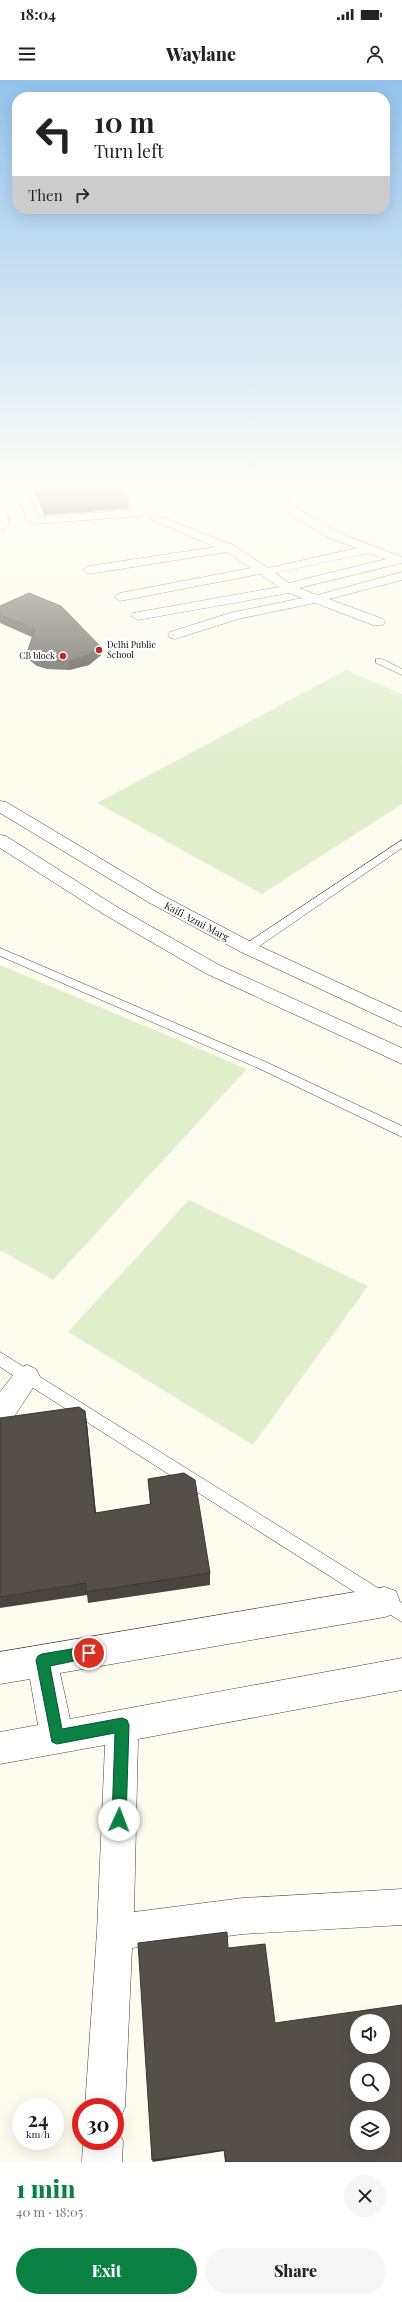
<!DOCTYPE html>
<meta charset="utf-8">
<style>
body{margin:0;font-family:"Playfair Display",serif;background:#f6f6f6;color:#222;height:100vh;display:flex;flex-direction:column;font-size:15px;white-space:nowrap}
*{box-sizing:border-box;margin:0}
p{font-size:13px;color:#767676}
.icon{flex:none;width:22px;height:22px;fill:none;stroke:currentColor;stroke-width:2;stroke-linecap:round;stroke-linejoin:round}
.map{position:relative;height:2082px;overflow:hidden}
.drawer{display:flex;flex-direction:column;background:#fff;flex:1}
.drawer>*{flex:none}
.top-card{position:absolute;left:12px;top:12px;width:378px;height:122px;border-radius:16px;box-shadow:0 4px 16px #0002;background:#fff;color:#222;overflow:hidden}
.fabs{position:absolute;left:350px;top:1934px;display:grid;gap:8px}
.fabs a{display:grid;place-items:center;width:40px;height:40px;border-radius:50%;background:#fff;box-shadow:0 4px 16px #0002;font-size:20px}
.speed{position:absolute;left:12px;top:2018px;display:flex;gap:8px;font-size:20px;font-weight:700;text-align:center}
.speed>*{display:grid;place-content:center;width:52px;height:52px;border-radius:50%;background:#fff;box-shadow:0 4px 16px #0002;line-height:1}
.speed small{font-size:10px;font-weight:400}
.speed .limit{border:6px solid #d22;background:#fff;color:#111}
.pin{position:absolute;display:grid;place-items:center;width:34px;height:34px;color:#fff;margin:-17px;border:2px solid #fff;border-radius:50%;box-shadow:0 1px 4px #0007}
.me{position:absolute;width:44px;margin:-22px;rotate:2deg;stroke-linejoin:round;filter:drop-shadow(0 0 3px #0008)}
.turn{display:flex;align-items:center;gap:14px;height:84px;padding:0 16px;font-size:18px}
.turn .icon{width:52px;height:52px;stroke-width:2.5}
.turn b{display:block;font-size:28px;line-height:34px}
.then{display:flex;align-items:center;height:38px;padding:0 16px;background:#0003;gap:8px;font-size:15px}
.round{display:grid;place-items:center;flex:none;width:42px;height:42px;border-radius:21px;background:#f6f6f6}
.overview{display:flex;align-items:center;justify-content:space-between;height:68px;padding:0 16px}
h1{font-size:24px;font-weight:800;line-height:30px;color:#0b8043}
.button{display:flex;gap:8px;margin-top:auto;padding:8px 16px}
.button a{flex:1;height:46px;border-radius:24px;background:#0b8043;color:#fff;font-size:16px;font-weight:800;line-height:46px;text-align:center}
.button a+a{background:#f6f6f6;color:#222}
.status{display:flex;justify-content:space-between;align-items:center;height:28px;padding:0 20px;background:#fff;direction:ltr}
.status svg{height:11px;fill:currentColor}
header{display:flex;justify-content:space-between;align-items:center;height:52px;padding:0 16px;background:#fff;font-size:18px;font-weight:800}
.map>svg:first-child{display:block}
</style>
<div class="status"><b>18:04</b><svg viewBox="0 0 49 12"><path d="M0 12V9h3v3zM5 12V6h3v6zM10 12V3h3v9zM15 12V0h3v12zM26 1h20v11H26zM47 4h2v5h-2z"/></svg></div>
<header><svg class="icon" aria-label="menu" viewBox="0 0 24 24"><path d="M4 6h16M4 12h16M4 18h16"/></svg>Waylane<svg class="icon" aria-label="person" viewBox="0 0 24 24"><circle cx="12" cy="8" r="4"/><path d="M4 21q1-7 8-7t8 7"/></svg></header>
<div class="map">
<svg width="402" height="2082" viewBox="0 0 402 2082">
<rect width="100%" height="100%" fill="#fefcee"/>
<!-- pitch -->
<path fill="#e0efca" d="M346,590l56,24v110l-140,90 -165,-91z
M0,885l247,104 -194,211 -53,-30z
M189,1120l179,86 -115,159 -185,-113z"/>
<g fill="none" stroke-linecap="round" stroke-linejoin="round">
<defs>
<path id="service" d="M376,579h6l20,10v6l-26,-12z
M402,760v8l-150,103h-8l-2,-3 2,-3z
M0,868l266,114 136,64v11l-144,-69 -258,-112z
M0,1272l402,251v19l-402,-255z"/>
<path id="minor" d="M14,408h11l13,29 95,-7 -7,-22h11l9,25 -6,3 -106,8 -6,-3z
M288,408h12l-14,14 53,31 63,24v6l-103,25 18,7 85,-23v8l-73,19 54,20 2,3 -2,3h-10l-58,-22 -77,16 -63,20 -5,-1 -2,-3 2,-3 60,-19 72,-15 -13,-5 -151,27 -7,-4 2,-3 146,-26 -19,-13 -140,27 -6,-4 6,-4 131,-25 -24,-16 -138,22 -6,-4 6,-4 126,-19 -65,-28 -2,-2 2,-2 4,-1 79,31 35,23 89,-20 -26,-9 -54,-33 -3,-5zM369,473l17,6 -97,24 -14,-10z
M0,429l6,3 4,12 -6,6 -4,1z
M27,1285l9,4 4,8 -30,46 -10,3v-34l18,-23z
M385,1507l11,4 4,11 -4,11 -11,4 -325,56 10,46 332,-61v32l-264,49 -4,173 109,-14 159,-9v36l-159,9 -111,14 -7,159 -6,14 -4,1v-15h-30l12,-175 8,-187 -105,19v-32l38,-7 -8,-46 -30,5v-32z
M115,2046l8,15 -1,21h-40l1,-21h32z"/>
<path id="tertiary" d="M0,721l6,1 154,92 95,50 147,68v15l-161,-75 -93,-50 -148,-89z
M0,755l6,1 111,71 102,58 183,83v16l-197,-91 -100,-58 -105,-67z"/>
</defs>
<!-- service casing -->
<use href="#service" stroke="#404040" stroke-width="1"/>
<!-- minor casing -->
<use href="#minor" stroke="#404040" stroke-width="1"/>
<!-- tertiary casing -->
<use href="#tertiary" stroke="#404040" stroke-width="1"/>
<!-- service -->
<use href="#service" fill="#fff" fill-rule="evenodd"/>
<!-- minor -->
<use href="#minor" fill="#fff" fill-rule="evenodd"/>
<!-- tertiary -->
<use href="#tertiary" fill="#fff" fill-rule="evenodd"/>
</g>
<!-- wall -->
<path fill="#494440" d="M33,408h89l6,12 1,9 -85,6z
M0,526l101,49 -12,10 -20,5 -22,-1 -10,-3 -8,-6 -1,-10 4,-13 -32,-14z
M85,1331l2,13 9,89 54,-8 -2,-26 62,94v12l-122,18 -1,-8 -87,13v-190z
M228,1868l47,75 127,139h-177l-1,-11 -71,11 -1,-2z"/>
<!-- shaded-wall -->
<path fill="#3c3734" d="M100,566l1,9 -12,10 -20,5v-9z
M85,1331l2,13 10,101 -2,-12z"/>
<!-- building -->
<path fill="#554f4a" stroke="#3c3734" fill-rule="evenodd" d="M36,408h86l6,12 -84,6z
M29,513l32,13 39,40 -12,9 -19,6 -23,-1 -10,-4 -8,-6 7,-21 -35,-14v-9z
M79,1327l6,4 10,102 56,-9 -3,-25 36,-6 11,7 15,93 -124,19v-9l-86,14v-179z
M227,1852l1,16 37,-4 10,79 127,-18v157h-176l-2,-12 -72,10 -14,-217zM357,1941h26v26h-26zM357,1989h26v26h-26zM357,2037h26v26h-26z"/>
<!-- sky -->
<linearGradient id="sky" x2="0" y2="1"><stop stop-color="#93c3ed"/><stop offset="0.58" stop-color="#fffef7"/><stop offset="1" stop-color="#fffef7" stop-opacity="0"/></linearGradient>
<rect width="402" height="700" fill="url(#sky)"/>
<!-- route -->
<path fill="#0b8043" stroke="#07532c" d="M89,1566l4,2 2,5 -2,4 -43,9 12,63 60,-11 5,2 2,5 -3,95 -2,5 -5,2 -5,-2 -2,-5 3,-87 -58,11 -5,-2 -16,-82 2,-4 4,-2z"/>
<!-- markers -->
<g fill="#b82b2a" stroke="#fff" stroke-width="1.5">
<circle cx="99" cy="570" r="4"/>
<circle cx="63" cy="576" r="4"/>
</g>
<g text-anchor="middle" stroke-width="4" stroke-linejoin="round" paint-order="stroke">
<!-- far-poi labels -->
<g font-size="9" fill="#0d0d0d" stroke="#fff" text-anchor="start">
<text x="107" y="568">Delhi Public<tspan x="107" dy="10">School</tspan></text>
<text x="55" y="579" text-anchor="end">CB block</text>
</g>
<!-- street labels -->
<g font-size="10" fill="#0d0d0d" stroke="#fff">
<text transform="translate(197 841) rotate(28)" y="4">Kaifi Azmi Marg</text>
</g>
</g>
</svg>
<div class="fabs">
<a><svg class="icon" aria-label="sound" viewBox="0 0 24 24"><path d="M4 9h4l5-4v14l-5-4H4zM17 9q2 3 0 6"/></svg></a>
<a><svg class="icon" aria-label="search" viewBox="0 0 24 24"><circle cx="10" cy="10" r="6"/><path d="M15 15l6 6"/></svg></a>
<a><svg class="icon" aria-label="layers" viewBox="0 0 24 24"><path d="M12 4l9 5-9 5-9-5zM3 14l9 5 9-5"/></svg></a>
</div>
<div class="speed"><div>24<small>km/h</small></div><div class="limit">30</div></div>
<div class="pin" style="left:89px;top:1573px;background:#d93025"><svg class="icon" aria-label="arrive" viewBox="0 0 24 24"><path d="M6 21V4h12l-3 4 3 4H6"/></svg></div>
<svg class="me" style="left:119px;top:1740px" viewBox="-20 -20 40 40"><circle r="19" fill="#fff"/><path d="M0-13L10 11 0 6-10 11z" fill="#0b8043"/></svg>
<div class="top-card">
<div class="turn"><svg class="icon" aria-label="left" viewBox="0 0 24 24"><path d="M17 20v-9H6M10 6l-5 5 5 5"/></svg><div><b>10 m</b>Turn left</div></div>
<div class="then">Then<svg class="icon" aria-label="right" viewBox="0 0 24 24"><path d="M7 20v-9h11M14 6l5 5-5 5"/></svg></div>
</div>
</div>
<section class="drawer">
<div class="overview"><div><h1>1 min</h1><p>40 m · 18:05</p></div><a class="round"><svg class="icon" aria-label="close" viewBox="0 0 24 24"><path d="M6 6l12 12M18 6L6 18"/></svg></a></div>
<div class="button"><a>Exit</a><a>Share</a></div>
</section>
